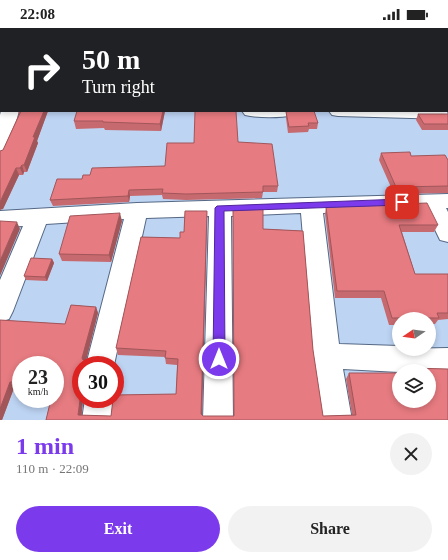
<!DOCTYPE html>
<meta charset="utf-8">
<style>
body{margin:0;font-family:"Times New Roman",serif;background:#f2f2f2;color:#222;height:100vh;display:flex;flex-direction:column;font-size:15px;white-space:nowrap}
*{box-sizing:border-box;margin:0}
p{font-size:13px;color:#767676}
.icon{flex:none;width:22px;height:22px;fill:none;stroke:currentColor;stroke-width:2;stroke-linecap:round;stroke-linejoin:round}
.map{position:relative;height:392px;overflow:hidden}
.details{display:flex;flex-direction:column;background:#fff;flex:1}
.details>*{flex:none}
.banner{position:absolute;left:0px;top:0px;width:448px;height:84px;box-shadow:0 2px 6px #0003;background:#202124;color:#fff;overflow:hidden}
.needle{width:26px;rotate:257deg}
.buttons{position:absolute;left:392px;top:284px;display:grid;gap:8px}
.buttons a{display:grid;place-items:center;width:44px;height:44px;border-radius:50%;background:#fff;box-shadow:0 2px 6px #0003;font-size:20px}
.speed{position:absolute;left:12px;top:328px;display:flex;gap:8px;font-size:20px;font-weight:700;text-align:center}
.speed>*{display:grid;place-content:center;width:52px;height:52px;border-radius:50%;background:#fff;box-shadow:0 2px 6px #0003;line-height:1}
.speed small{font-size:10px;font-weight:400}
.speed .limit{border:6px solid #d22;background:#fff;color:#111}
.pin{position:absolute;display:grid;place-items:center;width:34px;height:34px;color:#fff;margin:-17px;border-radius:8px;box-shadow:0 2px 6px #0006}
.me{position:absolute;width:44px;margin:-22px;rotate:0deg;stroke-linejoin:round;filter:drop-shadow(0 0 3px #0008)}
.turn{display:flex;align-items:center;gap:14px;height:84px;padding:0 16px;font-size:18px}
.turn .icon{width:52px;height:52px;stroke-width:2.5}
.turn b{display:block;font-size:28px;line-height:34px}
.round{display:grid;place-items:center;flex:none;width:42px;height:42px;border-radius:21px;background:#f2f2f2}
.head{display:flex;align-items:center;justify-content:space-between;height:68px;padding:0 16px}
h1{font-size:24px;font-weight:700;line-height:30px;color:#7c3aed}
.cta{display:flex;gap:8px;margin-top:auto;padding:8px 16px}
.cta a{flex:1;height:46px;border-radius:24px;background:#7c3aed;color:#fff;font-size:16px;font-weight:700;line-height:46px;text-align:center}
.cta a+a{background:#f2f2f2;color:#222}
.status{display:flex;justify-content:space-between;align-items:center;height:28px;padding:0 20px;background:#fff;direction:ltr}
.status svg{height:11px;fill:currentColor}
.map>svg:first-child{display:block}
</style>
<div class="status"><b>22:08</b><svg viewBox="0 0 49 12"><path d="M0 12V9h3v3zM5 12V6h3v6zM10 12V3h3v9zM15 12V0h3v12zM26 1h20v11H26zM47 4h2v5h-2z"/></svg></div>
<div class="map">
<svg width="448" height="392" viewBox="0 0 448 392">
<rect width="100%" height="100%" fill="#bdd4f3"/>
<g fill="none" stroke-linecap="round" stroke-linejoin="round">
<defs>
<path id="minor" d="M36,0h14v1h-14z
M378,0h14v1h-14z
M447,81l1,10 -110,-3 -6,-1 -3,-4h118z
M1,83h18l-10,35 -2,4 -7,2v-37z
M242,83h55l-3,4c-14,3 -35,3 -49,0z
M448,166v14h-2l2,4v30l-8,-2 -15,-31 -102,4 16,131 60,2v3l49,-1v26l-19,-1v-2l-30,1 -56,-3 9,51h-30l-9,-64 -12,-143 -70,3 2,204h-30l6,-204 -63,2 -32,147h-28l38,-146 -78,5 -33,87 -4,8 -9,3v-42l23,-54 -23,1v-16l137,-8z
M85,371h30l-3,21h-30z"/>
</defs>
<!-- minor casing -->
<use href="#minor" stroke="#556884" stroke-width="2"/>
<!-- minor -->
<use href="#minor" fill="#fff" fill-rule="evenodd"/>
</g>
<!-- wall -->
<path fill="#c66a6f" d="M217,0h158v1h5h-163z
M448,0v20l-1,-2v-17z
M0,64h1v18l-1,2z
M18,83h30l-11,30 1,2 -11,29h-3l-1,3h-4l-16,34v-59l16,-36z
M165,83l-4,20 -56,-1 -1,-2 -28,1 -2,-8z
M286,84l32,11 -1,6h-8l-1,3 -20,1 -2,-15z
M418,86h30v16h-26l-6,-10z
M238,114l40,44 -1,6h-14l-1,6 -76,2 -23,-1 -1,-4 -32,1 -1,6 -76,4 -3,-6 32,-21 8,-4 75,-9z
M381,125l67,7v33l-54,1 -15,-34z
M326,179l112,18 -4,7h-32l13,42h33v45l-10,1 -3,4h-6v-5h-30v6h-10l-8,-27h-46l-10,-84z
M263,181v20l40,2 10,119 10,66 29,-1 -6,-36 3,-6h50v28h30v-30h-22l2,-3 39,1v51h-402l5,-21h4v-34h-34v23h-7l-12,32h-2v-100l65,4 6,-19 25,2 2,6 -12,47h9l2,5h-16v34h2l-1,16 29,1 2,-17h2v-4l61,-1 1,-29 -11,-1 -1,-7 -47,-2 -2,-7 25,-111 39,1v-6h4l1,-21h22l-5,204 1,1h31l-1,-206z
M122,193l-11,41 -49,-1 -3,-7z
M52,231l2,4 -7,18 -21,-1 -2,-4z"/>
<!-- shaded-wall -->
<path fill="#a1565a" d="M1,20v9l-1,2v-9z
M44,83h4l-11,30 1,2 -11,29 -3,-7 9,-28z
M163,83h2l-4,20 -1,-7z
M22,137l2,7 -1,3 -3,-7z
M16,140l3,7 -16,34 -3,1v-8z
M129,162l1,6 -1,6 -1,-6z
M207,183v7l-5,202 -1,-6z
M120,185l2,8 -11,41 -2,-7z
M17,194l3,7 -20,47v-15z
M52,231l2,4 -7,18 -2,-4z
M96,279l2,6 -13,52 -3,-7z
M95,332l2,5h-3z
M10,354l4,6 -12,32h-2v-11z
M81,365v6h2l-2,21 -3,-5z"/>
<!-- building -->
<path fill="#e67b81" stroke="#a1565a" d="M46,0h32v1h-33z
M105,0h77l-1,1h-76z
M252,0h123v1h5h-128z
M443,0h5v11l-1,-2v-8h-4z
M0,1h1v19l-1,2z
M447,32h1v44h-1z
M0,64h1v11h-1z
M21,83h23l-11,26h2l-11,28h-2l-2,3h-4l-16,34v-51l3,-1z
M77,83h86l-3,13 -57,-2v-1h-29z
M195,83h41l2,31 34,2 6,42h-15v6l-77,2 -24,-1 1,-4 -34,1 -1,6 -78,4 7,-21h25l1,-4h7l2,-7 73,-2 2,-23h27z
M290,83h24l4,12h-10l1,3 -20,1 -3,-15z
M418,86h30v10h-24z
M410,124l1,4 34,-1 3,5v26l-52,1 -15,-34z
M427,175l11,22h-39l16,49h33v39h-11l2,5h-47l-8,-27h-47l-11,-84z
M263,181v20l40,2 10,119 10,66 33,-1 -7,-42h50v28h30v-30h-20v-3l39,1v51h-402l5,-21h4v-34h-34v17h-11l-10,27v-89l65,4 6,-19 25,2 -14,51 1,2h12l-1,5h-13v28l-3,22 33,1 2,-17h2v-4l61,-1 2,-35 -13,-1 1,-7 -50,-3 25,-111 39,1v-6h4l1,-21h22l-6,203 2,2h31l-1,-206z
M120,185l-11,42 -50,-1 11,-38z
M0,193l17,1 -17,39z
M31,230l21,1 -7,18 -21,-1z"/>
<!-- route -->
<path fill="#7c3aed" stroke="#51269a" d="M402,171l5,3 -5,3 -178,6 1,148 -2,4 -4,2 -4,-2 -2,-4 2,-151 2,-2z"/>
</svg>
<div class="buttons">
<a><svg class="needle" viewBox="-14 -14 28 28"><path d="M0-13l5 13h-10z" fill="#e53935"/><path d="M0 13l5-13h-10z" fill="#767676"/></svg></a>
<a><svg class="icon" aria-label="layers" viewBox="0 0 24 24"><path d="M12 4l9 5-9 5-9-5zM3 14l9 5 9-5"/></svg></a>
</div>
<div class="speed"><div>23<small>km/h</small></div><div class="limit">30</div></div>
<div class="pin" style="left:402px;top:174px;background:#d93025"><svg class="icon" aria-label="arrive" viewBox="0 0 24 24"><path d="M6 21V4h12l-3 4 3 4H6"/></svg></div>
<svg class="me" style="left:219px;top:331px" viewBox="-20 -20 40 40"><circle r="17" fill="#7c3aed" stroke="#fff" stroke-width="3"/><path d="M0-11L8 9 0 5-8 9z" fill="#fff"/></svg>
<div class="banner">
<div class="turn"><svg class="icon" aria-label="right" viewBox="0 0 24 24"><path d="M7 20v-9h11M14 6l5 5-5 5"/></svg><div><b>50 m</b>Turn right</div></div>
</div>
</div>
<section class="details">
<div class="head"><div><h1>1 min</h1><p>110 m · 22:09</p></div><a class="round"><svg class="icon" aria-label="close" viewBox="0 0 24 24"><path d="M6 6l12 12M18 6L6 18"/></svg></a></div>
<div class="cta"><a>Exit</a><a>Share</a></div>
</section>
